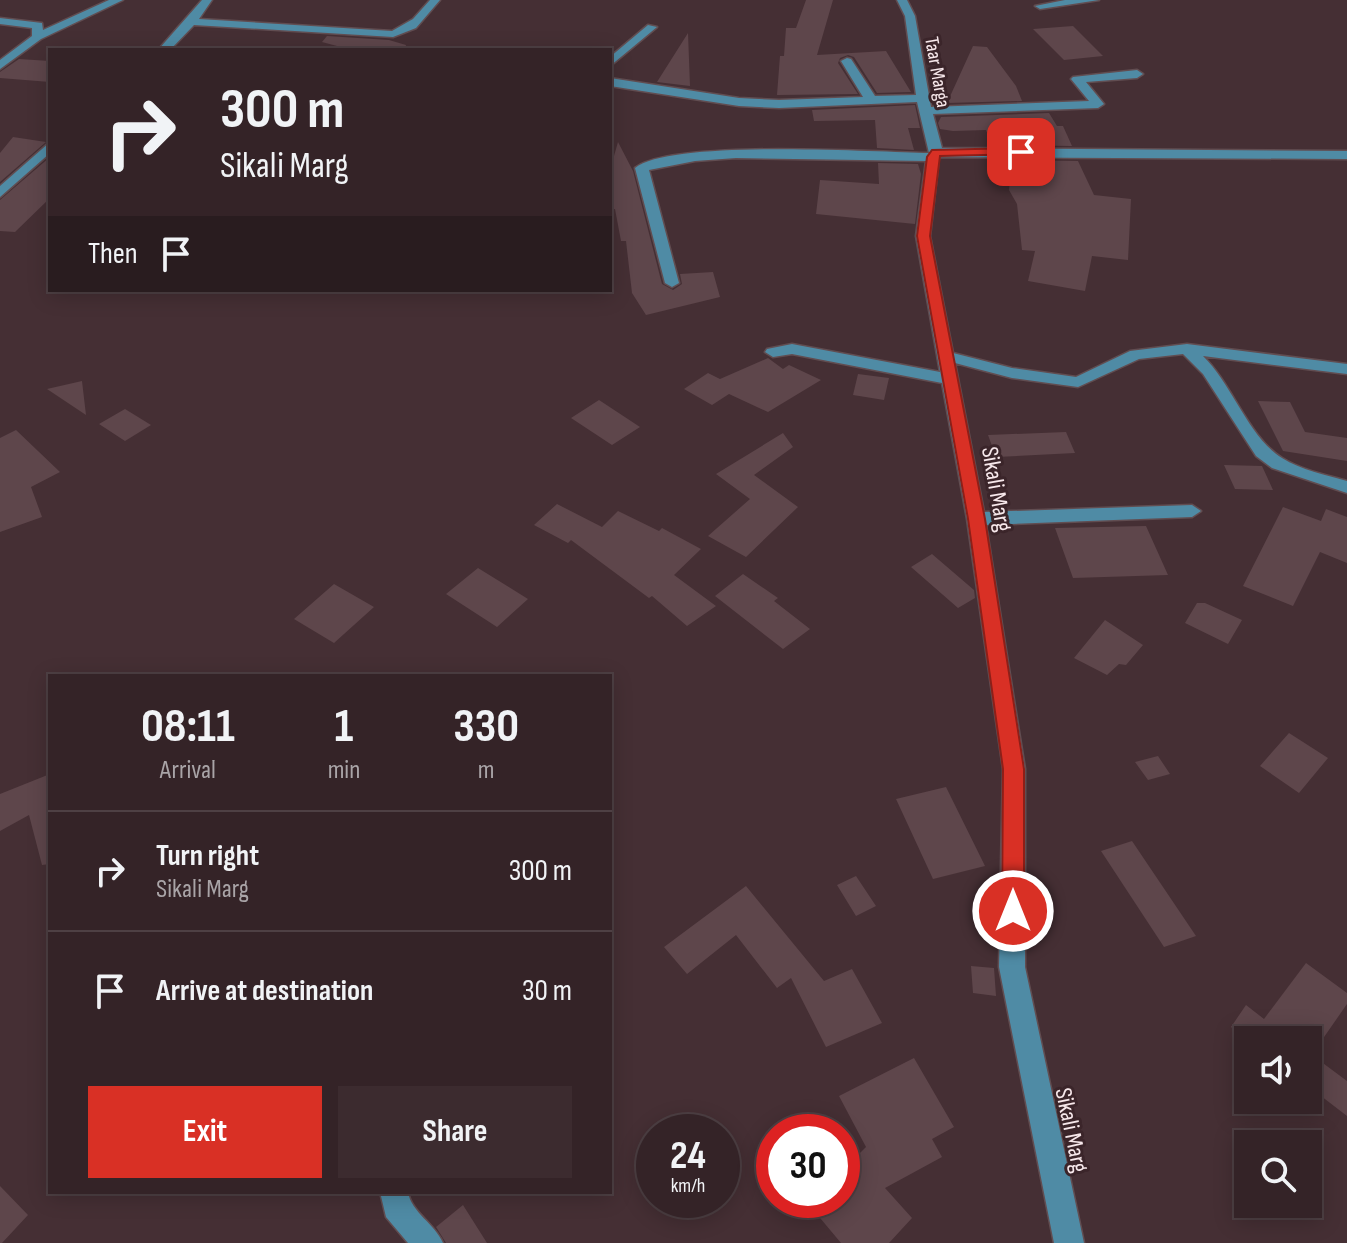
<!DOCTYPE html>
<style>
body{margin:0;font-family:"Sofia Sans Condensed",sans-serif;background:#3c2b2f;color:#f1f3f6;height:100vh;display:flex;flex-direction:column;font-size:30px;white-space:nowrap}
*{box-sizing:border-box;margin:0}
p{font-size:26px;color:#a9a4a7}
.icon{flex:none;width:44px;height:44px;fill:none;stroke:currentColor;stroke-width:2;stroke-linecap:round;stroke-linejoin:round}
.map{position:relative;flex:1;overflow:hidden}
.sheet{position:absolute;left:48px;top:674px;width:564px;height:520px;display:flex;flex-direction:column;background:#342327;border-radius:0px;box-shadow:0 4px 20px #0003,0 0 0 2px #4e4044}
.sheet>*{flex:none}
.banner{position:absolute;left:48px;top:48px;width:564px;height:244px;border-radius:0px;box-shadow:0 4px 20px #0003,0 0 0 2px #4e4044;background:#342327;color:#f1f3f6;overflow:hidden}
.controls{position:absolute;left:1234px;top:1026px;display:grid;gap:16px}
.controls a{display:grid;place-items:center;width:88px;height:88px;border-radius:0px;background:#342327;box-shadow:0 4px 20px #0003,0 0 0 2px #4e4044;font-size:40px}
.speed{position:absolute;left:636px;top:1114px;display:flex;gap:16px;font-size:40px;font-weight:700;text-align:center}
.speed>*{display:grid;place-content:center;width:104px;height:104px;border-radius:50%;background:#342327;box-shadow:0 4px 20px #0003,0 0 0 2px #4e4044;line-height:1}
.speed small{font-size:20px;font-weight:400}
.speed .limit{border:12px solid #d22;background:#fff;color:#111}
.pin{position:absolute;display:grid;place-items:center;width:68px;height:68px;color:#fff;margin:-34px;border-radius:16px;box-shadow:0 4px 12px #0006}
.me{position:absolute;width:88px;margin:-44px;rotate:0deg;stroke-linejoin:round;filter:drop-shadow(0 0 6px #0008)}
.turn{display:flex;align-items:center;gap:28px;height:168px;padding:0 40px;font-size:36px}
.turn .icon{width:104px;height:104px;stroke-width:2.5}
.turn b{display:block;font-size:56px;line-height:68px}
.then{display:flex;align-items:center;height:76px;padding:0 40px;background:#0003;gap:16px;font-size:30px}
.eta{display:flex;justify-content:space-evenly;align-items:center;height:136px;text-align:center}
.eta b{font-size:48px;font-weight:700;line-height:56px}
.cta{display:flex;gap:16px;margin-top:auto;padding:16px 40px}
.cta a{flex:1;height:92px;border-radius:0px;background:#d93025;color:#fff;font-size:32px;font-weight:700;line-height:92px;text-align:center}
.cta a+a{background:#3c2b2f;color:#f1f3f6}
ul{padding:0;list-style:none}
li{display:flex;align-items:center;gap:24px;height:120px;padding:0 40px;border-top:2px solid #4e4044}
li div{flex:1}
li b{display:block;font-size:30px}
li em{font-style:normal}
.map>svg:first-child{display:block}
</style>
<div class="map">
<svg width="1347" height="1243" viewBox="0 0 1347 1243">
<rect width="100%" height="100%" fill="#452f34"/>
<!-- building -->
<path fill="#5e464b" d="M806,0h27l-16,55 69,-4 25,41 -34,1 -23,-36 -6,-2 -8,3 -2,5 20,31 -81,1 3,-39h4l2,-28h10z
M1073,26l30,30 -39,4 -31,-31z
M688,33l2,53 -33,-4z
M327,36l62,4 17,5 -1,5h-53l-30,-8z
M973,46l14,1 29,39 6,15 -75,2z
M19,59l31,2v21l-50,-4v-6z
M915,105l5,23h-12l6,22 -37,-2 -2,-28 -61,1 -2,-11z
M1049,113l8,13h6l9,20 -80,-1 -6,-15 -33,1 -13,-2 -2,-6 3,-6z
M13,137l33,5 -46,40v-29z
M618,142l15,29 29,113 11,6 9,-6 -2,-10 33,-2 7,25 -74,18 -14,-22 -6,-52h-5l-6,-32 -5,1v-40z
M50,157v41l-35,34 -15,-1v-31z
M1012,160l66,1 16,34 37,4 -3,61 -36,-4 -7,35 -57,-10 7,-30 -13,-1 -5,-46 -8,-14z
M878,163l40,1 3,10 -6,50 -99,-10 4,-34 59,4z
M768,358l15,11 6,-4 32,15 -53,32 -39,-18 -17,11 -28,-16 24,-16 12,6z
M858,374l31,4 -5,22 -31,-5z
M82,381l4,34 -39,-26z
M599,400l41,27 -28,18 -41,-27z
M1258,401l32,1 15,30 42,6v23l-64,-10z
M125,409l26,16 -26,16 -26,-17z
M16,430l44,42 -29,15 11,30 -42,15v-94z
M1066,432l9,21 -79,4 -8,-22z
M783,433l10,14 -39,28 44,32 -52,50 -38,-21 42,-37 -34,-25z
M1224,465l38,1 11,24 -38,-1z
M557,504l45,23 16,-16 41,20 3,-3 39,21 -27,26 42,31 -29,20 -35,-30 -3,2 -78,-58 -3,3 -34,-18z
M1283,507l38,14 5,-12 21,8v46l-27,-11 -27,54 -50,-20z
M1146,526l22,49 -95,3 -18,-50z
M932,554l42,36 1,8 -17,10 -47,-41z
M478,568l50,31 -31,28 -51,-33z
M743,574l35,24 -4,3 36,28 -27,20 -68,-53z
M334,584l40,23 -40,36 -40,-24z
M1197,603h8l37,17 -14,24 -43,-21z
M1105,620l38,25 -17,20 -7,-1 -12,11 -33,-17z
M1289,733l39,25 -29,35 -39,-27z
M1158,756l12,18 -22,6 -13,-18z
M50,774v90l-8,1 -13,-50 -29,16v-37z
M946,787l39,79 -52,13 -37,-80z
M1132,841l64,95 -32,11 -63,-96z
M856,876l20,30 -20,10 -19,-31z
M746,886l78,95 28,-12 30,54 -56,24 -35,-69 -14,10 -41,-53 -49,39 -23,-27z
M1306,963l41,30v11l-25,36h-74l-17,-13 15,-22 18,14z
M971,966l23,2 2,28 -23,-3z
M1308,1052l39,29v35l-39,-30z
M914,1058l40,69 -22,12 10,18 -57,31 27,30 -23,25h-48l-36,-43h37v-29l24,-24 -27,-51z
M0,1186l28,29 -26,28h-2z
M463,1205l24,38h-41l-10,-16z"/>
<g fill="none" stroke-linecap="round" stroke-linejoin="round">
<defs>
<path id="minor" d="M109,0h14l-82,39 -41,30v-9l32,-24v-8l-32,-4v-6l42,5 1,7z
M202,0h10l-13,19 193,12 21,-12 17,-19h10l-24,28 -23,9 -199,-12 -24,25h-12z
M897,0h10l8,16 16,91 158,-6 -18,-22 2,-2 64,-7 6,4 -6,4 -51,4 18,22 -6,4 -165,6 9,34 405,3v8l-408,-2 -9,79 23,117 59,15 64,9 54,-26 57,-7 160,20v10l-144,-18c29,28 46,82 79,102 19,12 44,17 65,23v12l-75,-25 -16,-12 -53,-82 -20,-20 -44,5 -61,28 -66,-9 -57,-15 29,149 208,-7 9,6 -9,6 -206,8 39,244v198l59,276h-30l-55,-276 4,-198 -36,-250 -25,-136 -150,-29 -19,3 -8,-5 2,-3 25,-5 148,28 -24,-136 10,-75 -190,-3 -41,3 -46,9 30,113 -7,4 -7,-4 -30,-115c36,-29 240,-16 294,-15l-12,-51 -138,6 -40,-2 -129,-20v-8l129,20 40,2 84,-3 -22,-36 6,-3 4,1 24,37 41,-1 -11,-79z
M1065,0h34l-59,9 -5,-3z
M648,25l9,2 -47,39v-9z
M50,142v11l-50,44v-11z
M380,1192h28c3,20 27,32 35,51h-35l-22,-26z"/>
</defs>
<!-- minor casing -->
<use href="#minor" stroke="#614d51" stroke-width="3"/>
<!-- minor -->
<use href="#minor" fill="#4f8ba5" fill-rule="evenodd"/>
</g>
<!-- route -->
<path fill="#d93025" stroke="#8d1f18" stroke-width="2" d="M1021,148l4,2v4l-85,2 -10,80 55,283 39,250v142l-4,7 -7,3 -8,-3 -3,-7 1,-142 -35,-250 -51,-283 10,-79 5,-7z"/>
<g text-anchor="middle" stroke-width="6" stroke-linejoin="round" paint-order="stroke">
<!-- far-street labels -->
<g font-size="20" fill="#f7e8eb" stroke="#3b252a">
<text transform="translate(938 72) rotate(80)" y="7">Taar Marga</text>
</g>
<!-- street labels -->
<g font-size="24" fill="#f7e8eb" stroke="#3b252a">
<text transform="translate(997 489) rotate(80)" y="8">Sikali Marg</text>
<text transform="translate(1072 1130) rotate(78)" y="8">Sikali Marg</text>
</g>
</g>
</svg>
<div class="controls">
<a><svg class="icon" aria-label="sound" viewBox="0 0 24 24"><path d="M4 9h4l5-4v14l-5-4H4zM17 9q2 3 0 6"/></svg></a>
<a><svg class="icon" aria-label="search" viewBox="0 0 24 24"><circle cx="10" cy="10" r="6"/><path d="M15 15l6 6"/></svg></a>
</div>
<div class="speed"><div>24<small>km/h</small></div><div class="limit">30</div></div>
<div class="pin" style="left:1021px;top:152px;background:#d93025"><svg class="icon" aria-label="arrive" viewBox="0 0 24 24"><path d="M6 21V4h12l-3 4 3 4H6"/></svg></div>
<svg class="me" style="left:1013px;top:911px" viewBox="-20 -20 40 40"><circle r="17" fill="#d93025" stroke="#fff" stroke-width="3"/><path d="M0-11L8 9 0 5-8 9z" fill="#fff"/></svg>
<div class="banner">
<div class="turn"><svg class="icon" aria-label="right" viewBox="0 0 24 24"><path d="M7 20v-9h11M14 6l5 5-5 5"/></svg><div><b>300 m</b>Sikali Marg</div></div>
<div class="then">Then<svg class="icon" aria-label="arrive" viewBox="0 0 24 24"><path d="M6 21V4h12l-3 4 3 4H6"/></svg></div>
</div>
<section class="sheet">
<div class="eta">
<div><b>08:11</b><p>Arrival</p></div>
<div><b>1</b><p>min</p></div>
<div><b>330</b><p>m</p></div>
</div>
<ul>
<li><svg class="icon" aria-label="right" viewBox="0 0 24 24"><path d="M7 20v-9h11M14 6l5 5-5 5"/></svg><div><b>Turn right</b><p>Sikali Marg</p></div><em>300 m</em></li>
<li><svg class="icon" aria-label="arrive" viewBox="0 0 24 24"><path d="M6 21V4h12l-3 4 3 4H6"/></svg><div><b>Arrive at destination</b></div><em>30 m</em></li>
</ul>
<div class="cta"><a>Exit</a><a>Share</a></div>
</section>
</div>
